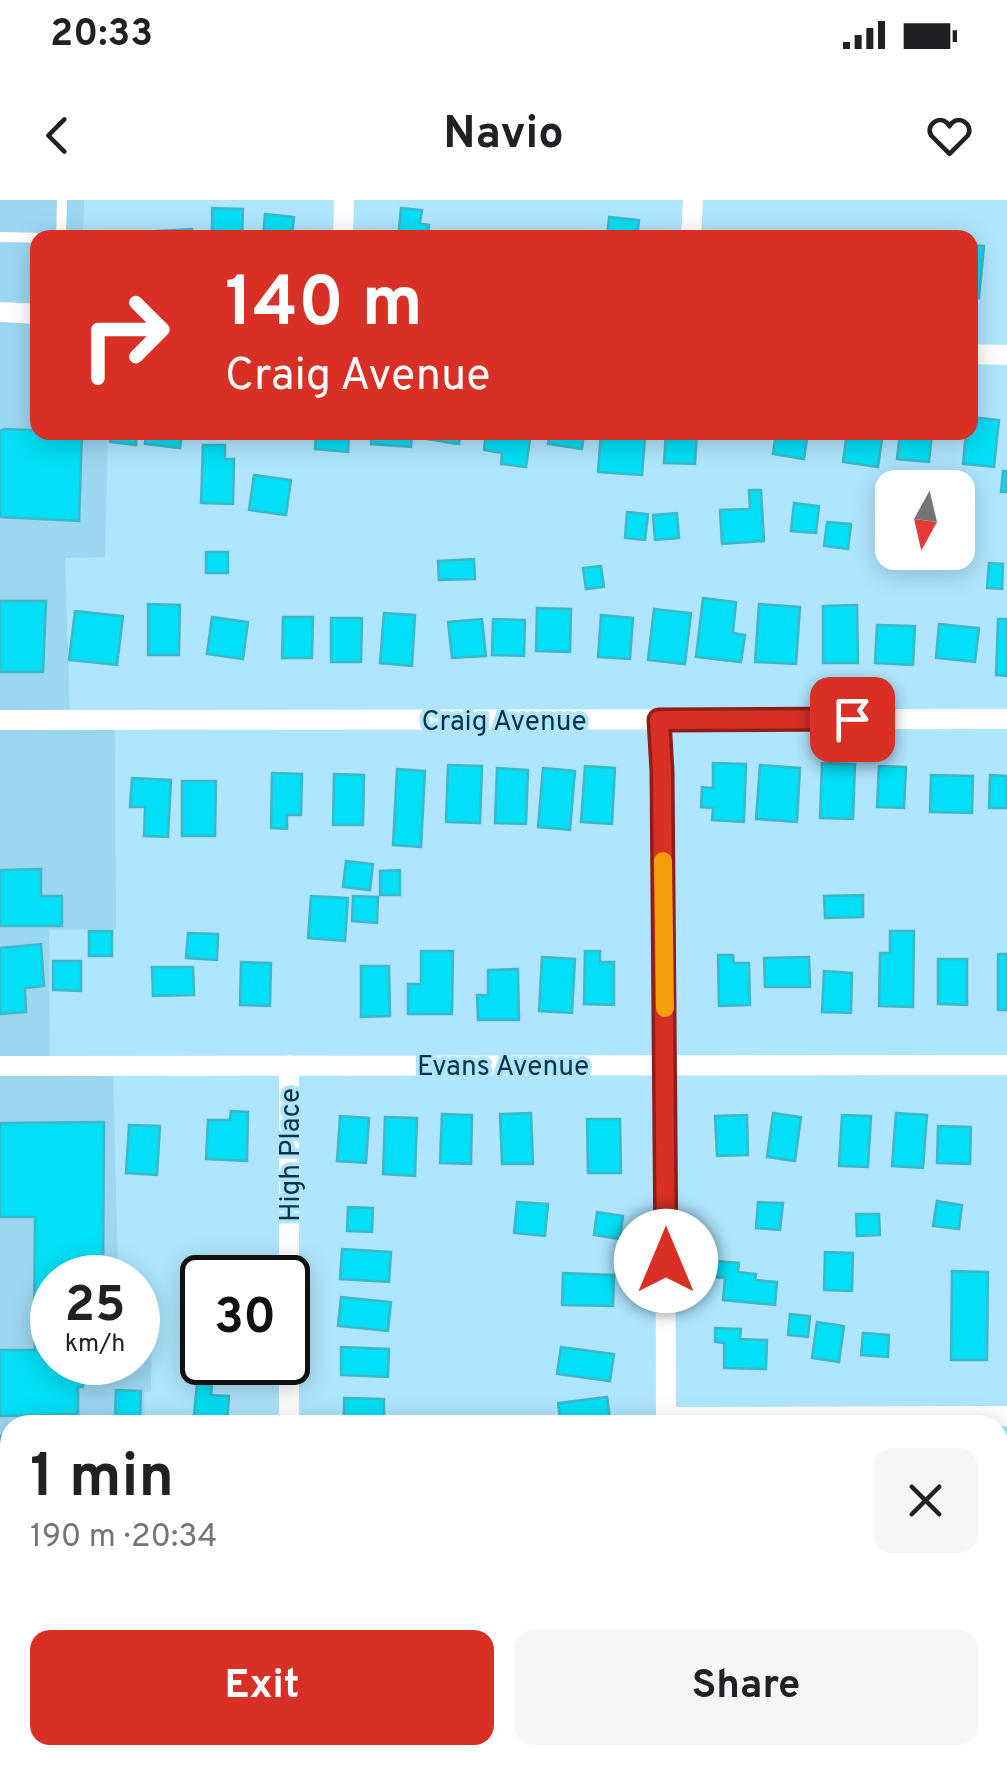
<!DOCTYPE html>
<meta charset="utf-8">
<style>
body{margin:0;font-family:Overpass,sans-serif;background:#f6f6f6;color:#202124;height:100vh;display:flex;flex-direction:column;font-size:38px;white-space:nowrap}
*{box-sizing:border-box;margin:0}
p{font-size:32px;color:#757577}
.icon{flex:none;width:55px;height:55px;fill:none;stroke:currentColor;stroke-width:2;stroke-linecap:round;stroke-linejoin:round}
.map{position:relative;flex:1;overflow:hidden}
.side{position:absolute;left:0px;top:1215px;width:1008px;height:350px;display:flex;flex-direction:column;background:#fff;border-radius:30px 30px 0 0;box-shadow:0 5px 25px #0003}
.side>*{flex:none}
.top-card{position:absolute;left:30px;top:30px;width:948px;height:210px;border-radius:20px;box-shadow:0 5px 25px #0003;background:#d93025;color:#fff;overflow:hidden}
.needle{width:65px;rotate:188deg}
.fabs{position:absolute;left:875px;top:270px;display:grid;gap:20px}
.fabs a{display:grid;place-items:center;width:100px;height:100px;border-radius:20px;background:#fff;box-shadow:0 5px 25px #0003;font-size:50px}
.speed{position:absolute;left:30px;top:1055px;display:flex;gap:20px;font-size:50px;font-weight:700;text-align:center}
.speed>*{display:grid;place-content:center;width:130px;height:130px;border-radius:50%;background:#fff;box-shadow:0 5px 25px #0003;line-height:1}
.speed small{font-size:25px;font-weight:400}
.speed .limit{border:5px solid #111;border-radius:15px;background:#fff;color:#111}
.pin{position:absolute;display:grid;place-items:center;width:85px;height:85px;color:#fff;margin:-42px;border-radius:20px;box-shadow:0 5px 15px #0006}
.me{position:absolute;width:110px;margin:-55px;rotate:0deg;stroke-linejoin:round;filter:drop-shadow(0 0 8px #0008)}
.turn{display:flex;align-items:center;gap:35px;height:210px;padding:0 30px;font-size:45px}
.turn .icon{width:130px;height:130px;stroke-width:2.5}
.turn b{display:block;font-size:70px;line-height:85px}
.round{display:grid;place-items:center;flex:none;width:105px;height:105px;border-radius:20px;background:#f6f6f6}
.headline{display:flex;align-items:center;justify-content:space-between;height:170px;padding:0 30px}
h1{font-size:60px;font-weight:700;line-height:75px}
.button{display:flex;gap:20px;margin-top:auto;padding:20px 30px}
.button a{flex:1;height:115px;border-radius:20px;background:#d93025;color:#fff;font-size:40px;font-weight:700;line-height:115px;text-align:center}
.button a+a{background:#f6f6f6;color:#202124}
.status{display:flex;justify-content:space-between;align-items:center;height:70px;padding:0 50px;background:#fff;direction:ltr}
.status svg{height:28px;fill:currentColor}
header{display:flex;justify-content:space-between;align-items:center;height:130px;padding:0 30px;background:#fff;font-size:45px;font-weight:700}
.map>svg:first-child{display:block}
</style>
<div class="status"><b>20:33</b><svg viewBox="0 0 49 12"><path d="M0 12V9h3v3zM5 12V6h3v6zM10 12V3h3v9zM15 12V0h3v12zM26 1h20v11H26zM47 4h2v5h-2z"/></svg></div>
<header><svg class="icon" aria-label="back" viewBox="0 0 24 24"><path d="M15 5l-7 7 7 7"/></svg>Navio<svg class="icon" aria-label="heart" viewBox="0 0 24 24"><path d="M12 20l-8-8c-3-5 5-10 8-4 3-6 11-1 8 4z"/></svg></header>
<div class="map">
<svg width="1007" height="1565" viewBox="0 0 1007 1565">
<rect width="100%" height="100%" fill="#afe5fe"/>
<!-- built -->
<path fill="#9cd7f2" d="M0,0h84l-1,37 -45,1v194l70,1 -3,124 -40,1 5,162h45l1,209 -67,1 1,137 63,1 5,209 -66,1v84h86v-48h14l-1,77 -7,1 1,33h-135v330h80v10h-90z"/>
<!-- building -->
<path fill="#00dff6" stroke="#3bb8c9" stroke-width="2.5" d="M212,8l31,1 -1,29h-30z
M401,8l21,2 -2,13 9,2 -1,13h-30z
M265,14l29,3 -2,21h-29z
M609,17l30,3 -2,18h-30z
M192,29l1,9h-50v-6z
M456,33l31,1v4h-31z
M970,45l14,1 -5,52 -9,-1z
M970,217l29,3 -5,47 -31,-3 3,-32h4z
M4,229l78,3 -3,89 -79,-4v-86z
M111,232h26l-1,13 -26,-3z
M146,232h36l-2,16 -35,-4z
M316,232h33l-1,20 -33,-3z
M372,232h40l-1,15 -40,-3z
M428,232h33l-2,12 -32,-5z
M486,232h45l-5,35 -25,-3 1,-11 -18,-3z
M550,232h34l-2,17 -34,-5z
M601,232h29v3l15,2 -3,38 -44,-3z
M666,232h31l-2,32 -31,-1z
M776,232h32l-4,27 -31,-5z
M847,232h36l-5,35 -35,-5z
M900,232h32l-3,30 -32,-3z
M203,245h22v14h9l-1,45 -32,-1z
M1003,271h4v21h-6z
M254,275l37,5 -5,35 -37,-5z
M749,290h12l3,51 -42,3 -2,-34 30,-1z
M794,303l25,3 -3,27 -25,-2z
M627,312l21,2 -3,26 -20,-2z
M677,313l2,25 -24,2 -2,-25z
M827,322l24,2 -3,25 -24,-3z
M206,352h22v21h-22z
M474,359l1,20 -36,1 -1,-19z
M989,363l14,1 -1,25 -15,-1z
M601,366l3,21 -18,2 -3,-21z
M703,398l33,4 -3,31 12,2 -4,27 -45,-5z
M0,401h46l-3,71h-43z
M148,404l32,1 -1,50h-31z
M759,404l41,3 -4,57 -41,-2z
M857,405l1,58h-35v-57z
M537,408l34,1 -1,43 -34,-1z
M654,409l37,4 -6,51 -37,-4z
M75,411l48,5 -6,49 -48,-5z
M384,413l31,2 -3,51 -32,-3z
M601,415l32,3 -3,41 -32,-2z
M212,417l36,5 -5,37 -36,-5z
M283,417h30l-1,41h-30z
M331,418h31l-1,44h-30z
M482,419l4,37 -34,2 -4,-36z
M493,419l32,1 -1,36 -32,-1z
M998,419h9v57l-11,-1z
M939,424l40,4 -4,34 -39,-4z
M877,425l38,1 -2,39 -38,-2z
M713,563l33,1 -2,58 -32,-2 1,-12 -12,-1 1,-20 11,1z
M822,563l33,1 -2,55 -33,-1z
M448,565l34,1 -2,57 -34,-1z
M760,565l40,3 -3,54 -41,-3z
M585,566l30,2 -3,56 -31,-2z
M879,566l27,1 -2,41 -27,-1z
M497,568l31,2 -2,54 -31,-1z
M543,568l32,3 -5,59 -32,-3z
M397,569l28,2 -4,76 -28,-2z
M272,573l30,1 -1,41h-14v14l-16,-1z
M334,574l30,1 -1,50h-30z
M931,575l42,1 -1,37 -42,-1z
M990,575l17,1v32h-18z
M132,578l39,2 -3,57 -24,-1 1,-29h-15z
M182,581h34l-1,55h-33z
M346,661l27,3 -3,26 -27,-3z
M41,669v27h21v30h-62v-56z
M400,670v25h-20v-24z
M863,695v22l-38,1 -1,-22z
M311,696l37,2 -3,43 -37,-3z
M353,696l25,1 -1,26 -25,-2z
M89,731h23v25h-23z
M890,731h24l-1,76 -34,-1 1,-53h10z
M188,733l30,1 -1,26 -31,-2z
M41,744l3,42 -19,2 1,24 -26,2v-66z
M421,751h32l-1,63h-44v-30h13z
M585,751h15v11h14v43l-30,-1z
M998,754h9v56h-9z
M718,755h15l1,8h15l1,42 -31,1z
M542,757l33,2 -3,54 -33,-2z
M809,757l1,30h-45l-1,-29z
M938,759h29v46l-29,-1z
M53,761h28v30l-28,-1z
M241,762l30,1 -1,43 -30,-1z
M361,766h28l1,50 -29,1z
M152,767h41l1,28 -41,1z
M518,769l1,51h-41l-1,-25h11v-25z
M824,771l28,2 -1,40 -29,-1z
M231,911l17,1 -1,49 -41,-2 2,-39h22z
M531,913l2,51h-31l-2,-50z
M773,913l28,4 -6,44 -28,-4z
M896,913l31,2 -4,53 -31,-2z
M442,914l30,1 -1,49 -31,-1z
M747,915l1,40 -31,1 -2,-40z
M842,915l29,1 -3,51 -29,-1z
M340,916l29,2 -3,45 -29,-2z
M385,917l32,1 -2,58 -32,-2z
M587,919h33l1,54h-33z
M104,922l-1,156h-51v54h-18l1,-115h-35v-94z
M129,925l31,1 -3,49 -31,-2z
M938,926l33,1 -1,37 -33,-1z
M937,1001l25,4 -3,24 -26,-3z
M517,1002l31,2 -3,32 -31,-3z
M758,1002l25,1 -3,27 -24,-2z
M348,1007l25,1 -1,24 -25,-1z
M597,1012l26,4 -3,23 -26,-4z
M856,1014h23l1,21 -23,1z
M342,1049l49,3 -2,30 -49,-3z
M825,1052l28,1 -1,38 -28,-1z
M716,1061l23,2 -1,9 18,2 -1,6 22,2 -2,23 -52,-5 2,-22 -11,-1z
M185,1064l54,4v10h-37v17l-20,-1z
M952,1071l36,1 -1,88h-36z
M563,1073l51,2 -1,31 -51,-1z
M341,1097l50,5 -3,29 -50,-5z
M790,1114l20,2 -2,21 -20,-2z
M817,1122l27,4 -5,36 -27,-4z
M715,1128l26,1 -1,10 27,1 -1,29 -42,-1v-25l-9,-1z
M34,1132h18v30h31v25h-5v27l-78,2v-66h35z
M863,1133l26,2 -1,22 -27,-2z
M341,1147l48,2 -1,28 -47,-2z
M561,1147l53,7 -4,27 -53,-7z
M197,1184l15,1 -1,10 18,1 -2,29h-34z
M116,1190l25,1 -1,25h-25z
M607,1197l4,28h-50l-3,-22z
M344,1198l40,1v26h-40z
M0,1236h10v77h-10z
M998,1269h9l-2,42h-7z
M0,1341h10v41h-10z
M10,1400v29l-10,-16v-7z
M998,1452l9,1v43l-9,-1z"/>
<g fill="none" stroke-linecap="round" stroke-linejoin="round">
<!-- lane -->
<path stroke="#fff" stroke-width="10" d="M0,37l49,1
M61,38l1,-38"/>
<!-- street -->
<path stroke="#fff" stroke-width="20" d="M343,38l1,-38
M691,38l2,-38
M0,112l38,2
M970,154l37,1
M0,520l1007,-1
M659,520l3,51 3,294 1,360
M289,865v360
M0,866l1007,-1
M666,1217l341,-1
M0,1547h10
M597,1555l410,4"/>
</g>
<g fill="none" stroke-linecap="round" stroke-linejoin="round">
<defs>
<path id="route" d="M666,1061l-4,-490 -3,-51 193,-1"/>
</defs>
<!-- route casing -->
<use href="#route" stroke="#8d1f18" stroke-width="25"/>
<!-- route -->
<use href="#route" stroke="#d93025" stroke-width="18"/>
<!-- slow -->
<path stroke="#f59e0b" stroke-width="18" d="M663,661l2,147"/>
</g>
<g text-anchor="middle" stroke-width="8" stroke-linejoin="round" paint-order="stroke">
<!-- street labels -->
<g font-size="28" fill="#083445" stroke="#afe5fe">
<text x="504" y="530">Craig Avenue</text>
<text x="503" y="875">Evans Avenue</text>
<text transform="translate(289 955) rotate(-90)" y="10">High Place</text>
</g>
</g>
</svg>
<div class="fabs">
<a><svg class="needle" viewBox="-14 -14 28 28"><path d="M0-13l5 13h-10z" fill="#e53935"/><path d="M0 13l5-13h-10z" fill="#757577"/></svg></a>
</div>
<div class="speed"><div>25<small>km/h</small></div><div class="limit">30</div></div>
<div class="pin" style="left:852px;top:519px;background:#d93025"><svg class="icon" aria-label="arrive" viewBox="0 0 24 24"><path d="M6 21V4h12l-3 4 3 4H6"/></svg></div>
<svg class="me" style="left:666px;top:1061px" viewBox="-20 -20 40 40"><circle r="19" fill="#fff"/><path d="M0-13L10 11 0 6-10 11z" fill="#d93025"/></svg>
<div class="top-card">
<div class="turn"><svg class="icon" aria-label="right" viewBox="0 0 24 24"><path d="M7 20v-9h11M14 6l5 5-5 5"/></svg><div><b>140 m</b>Craig Avenue</div></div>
</div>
<section class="side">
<div class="headline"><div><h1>1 min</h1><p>190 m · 20:34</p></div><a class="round"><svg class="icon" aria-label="close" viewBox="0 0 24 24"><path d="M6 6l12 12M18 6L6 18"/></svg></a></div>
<div class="button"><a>Exit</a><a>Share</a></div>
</section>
</div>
